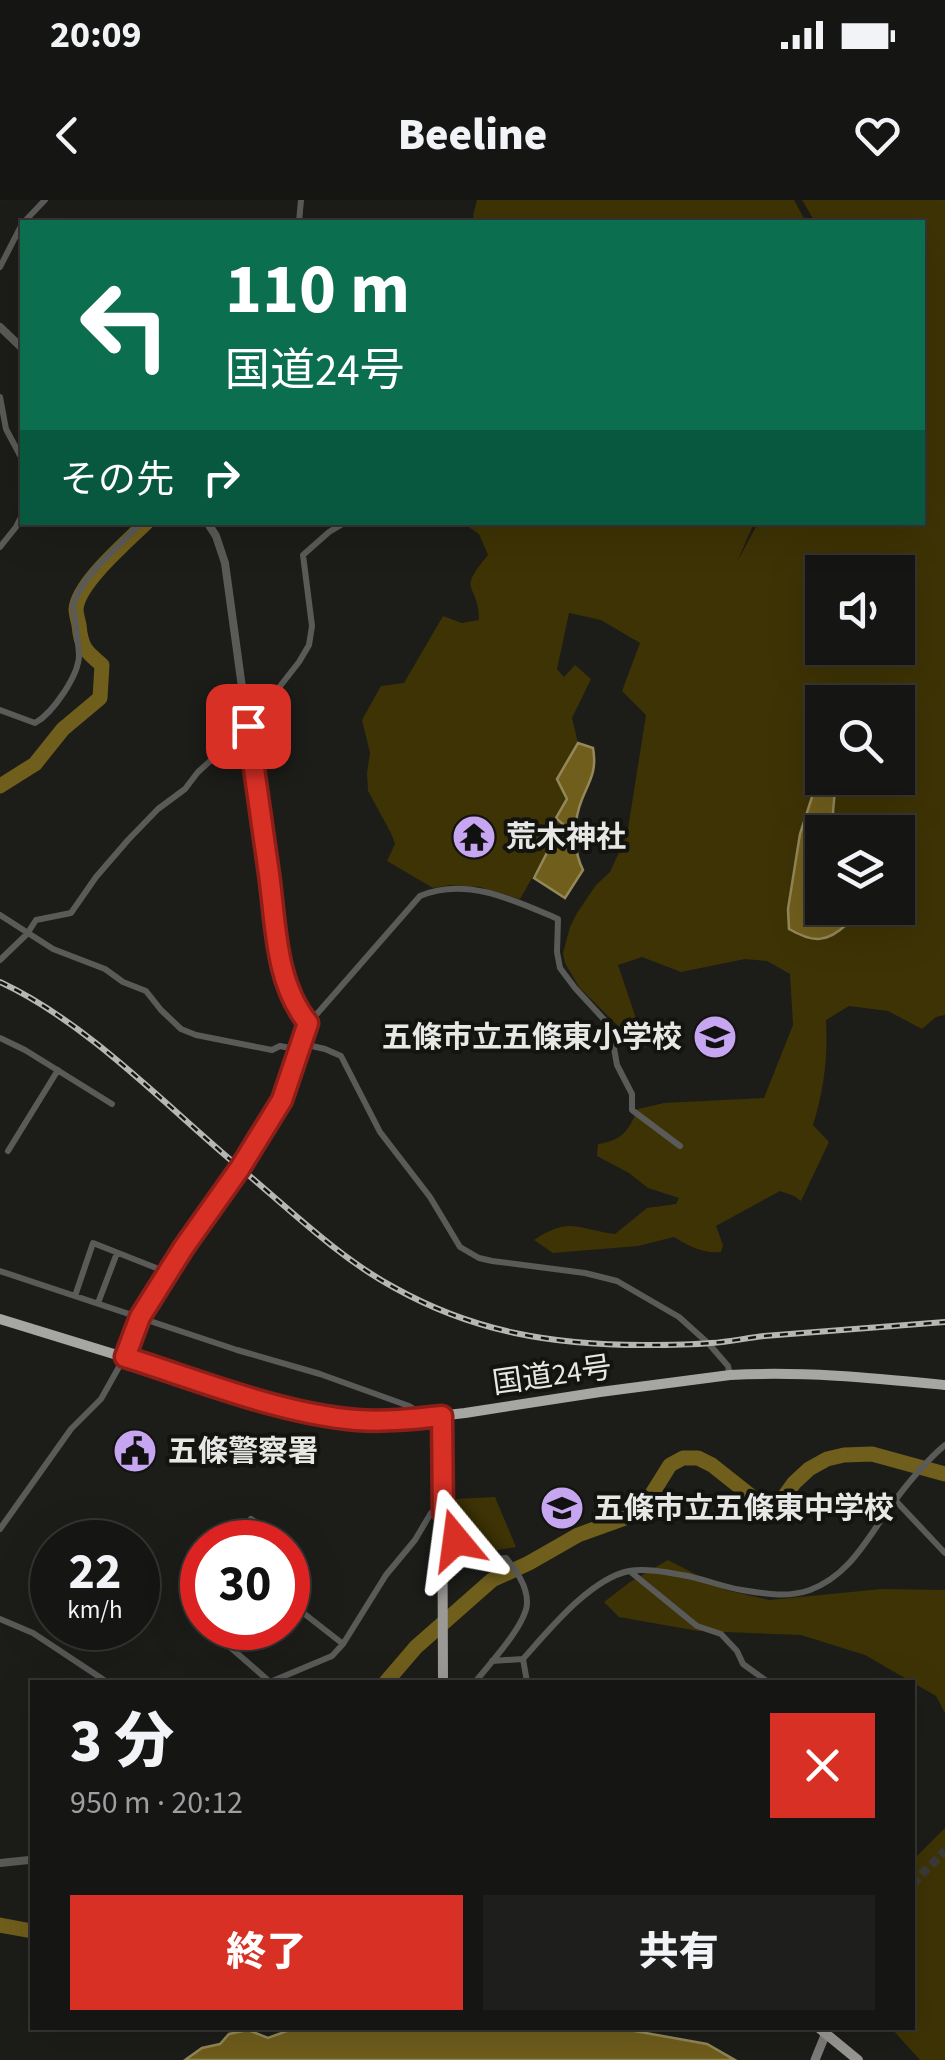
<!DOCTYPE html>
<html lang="ja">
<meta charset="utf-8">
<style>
body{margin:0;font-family:"Source Sans 3","Noto Sans JP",sans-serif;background:#1e1e1c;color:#f1f3f6;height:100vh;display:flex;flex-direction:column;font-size:38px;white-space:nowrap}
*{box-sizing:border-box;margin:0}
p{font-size:32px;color:#9d9fa0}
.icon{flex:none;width:55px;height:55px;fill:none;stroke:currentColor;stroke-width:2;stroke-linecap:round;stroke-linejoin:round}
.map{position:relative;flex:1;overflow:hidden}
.side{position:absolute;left:30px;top:1480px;width:885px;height:350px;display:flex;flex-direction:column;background:#151513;border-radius:0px;box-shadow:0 10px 40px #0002,0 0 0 2px #343433}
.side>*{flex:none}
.guide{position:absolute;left:20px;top:20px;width:905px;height:305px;border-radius:0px;box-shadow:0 10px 40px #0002,0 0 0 2px #343433;background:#0b6e4f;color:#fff;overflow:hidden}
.controls{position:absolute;left:805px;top:355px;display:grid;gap:20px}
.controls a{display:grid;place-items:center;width:110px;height:110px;border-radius:0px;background:#151513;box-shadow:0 10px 40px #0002,0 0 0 2px #343433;font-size:50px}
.speed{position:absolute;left:30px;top:1320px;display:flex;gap:20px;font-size:50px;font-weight:700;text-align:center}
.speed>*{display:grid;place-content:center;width:130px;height:130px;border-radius:50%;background:#151513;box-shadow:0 10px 40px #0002,0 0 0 2px #343433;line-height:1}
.speed small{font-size:25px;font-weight:400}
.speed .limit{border:15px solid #d22;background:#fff;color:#111}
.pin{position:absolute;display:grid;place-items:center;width:85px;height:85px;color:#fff;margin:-42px;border-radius:20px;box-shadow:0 5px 15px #0006}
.me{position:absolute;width:110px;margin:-55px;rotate:344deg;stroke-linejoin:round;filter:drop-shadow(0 0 8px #0008)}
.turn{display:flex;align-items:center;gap:35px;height:210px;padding:0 40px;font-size:45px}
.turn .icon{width:130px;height:130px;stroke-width:2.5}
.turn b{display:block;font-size:70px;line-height:85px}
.then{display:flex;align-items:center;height:95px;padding:0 40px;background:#0003;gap:20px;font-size:38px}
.round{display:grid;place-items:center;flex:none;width:105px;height:105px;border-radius:0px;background:#1e1e1c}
.overview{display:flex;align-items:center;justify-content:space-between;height:170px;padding:0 40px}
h1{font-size:60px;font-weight:800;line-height:75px}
.button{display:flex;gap:20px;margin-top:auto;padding:20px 40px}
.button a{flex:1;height:115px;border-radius:0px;background:#d93025;color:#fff;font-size:40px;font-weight:800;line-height:115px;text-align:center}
.button a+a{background:#1e1e1c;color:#f1f3f6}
.status{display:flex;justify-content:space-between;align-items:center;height:70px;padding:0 50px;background:#151513;direction:ltr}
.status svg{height:28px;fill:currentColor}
header{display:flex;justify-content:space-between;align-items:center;height:130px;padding:0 40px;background:#151513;font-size:45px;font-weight:800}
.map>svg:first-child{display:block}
</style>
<div class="status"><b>20:09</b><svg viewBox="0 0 49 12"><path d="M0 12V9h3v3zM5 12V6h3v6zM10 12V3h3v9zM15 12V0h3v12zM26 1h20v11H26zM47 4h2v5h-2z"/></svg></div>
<header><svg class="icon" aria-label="back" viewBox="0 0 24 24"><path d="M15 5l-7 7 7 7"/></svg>Beeline<svg class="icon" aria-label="heart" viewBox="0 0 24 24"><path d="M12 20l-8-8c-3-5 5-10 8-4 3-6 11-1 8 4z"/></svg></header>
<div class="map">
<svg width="945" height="1860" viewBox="0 0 945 1860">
<rect width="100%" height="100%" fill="#1c1c19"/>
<!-- green -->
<path fill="#3e3305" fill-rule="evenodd" d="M477,0h317l12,22h-331l-2,-6z
M802,0h143v815l-9,2 -14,12 -34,-18 -39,-5 -23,14c2,37 -2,70 -13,105l16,17 -28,59 -7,-5 -14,-5 -64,35 7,19 -2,7c-18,2 -32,-6 -47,-15l-36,9 -85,7 -19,-13c36,-24 42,-11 81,-6l32,-26 29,-4 3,-6 -31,-10 -19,-15 -32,-17 1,-12c25,-4 30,-13 40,-35l26,-6 100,-5 29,-73 -3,-51 -23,-13 -22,-2 -64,13 -39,-15 -24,8 28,83 -28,-22 -39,-39 -14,-24 -2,-10 7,-26 7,-14 19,-28 14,-13 17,-37 19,-120 -24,-24 18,-48 -39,-23 -32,-7 -12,56 7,8 11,-12 16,14 -19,39 6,25 -21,36 10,20 -1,28 -15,18 -31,54 -40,-12 -30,-2 -17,3 -46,-27 8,-17 -4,-11 -23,-42 -1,-18 3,-20 -8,-33 19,-34 23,-3 39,-67 19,7 17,-3c0,-38 -24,-26 9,-65l-9,-21 -16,-11h291l-17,39 21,-39 164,-1v-300h-107zM822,372h76v76h-76zM822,502h76v76h-76zM822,632h76v76h-76z
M495,1297l21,50 -39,6c-23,-12 -20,-31 -24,-54z
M668,1360l58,30 43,10 113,-11 63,1v123l-9,-17 -71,-41 -64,-20 -103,-4 -79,-14 -15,-15 26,-20z
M945,1628v232h-25l-29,-32h21l1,-168z"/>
<!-- water -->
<path fill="#705e1c" stroke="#948758" stroke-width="2.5" d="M578,543l15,5c5,28 -7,36 -14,60 -6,21 -5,44 4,62l-18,28 -31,-20 17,-33 15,-18 -10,-9 11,-19 -10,-20z
M822,566v12h14l-3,34 3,20h-14v76h26l-1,16c-20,19 -34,19 -58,5l-1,-20 12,-75z
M295,1828h323l89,16 28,16h-550l17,-12 18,-4 9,-10 19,-4 20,8z"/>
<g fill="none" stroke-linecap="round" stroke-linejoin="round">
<!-- river -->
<path stroke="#705e1c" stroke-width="15" d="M0,586l35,-22 28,-35 37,-31 2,-33c-17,-14 -21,-18 -23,-40 -1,-5 -3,-11 -3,-16 2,-26 52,-68 71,-87
M386,1482l30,-35 76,-67 37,-17 49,-28 50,-18 22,-20 20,-32 13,-7h15l14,7 49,39 11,1 9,-4 13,-18 15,-14 18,-10 17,-4 28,-1 73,20
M0,1725l32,6"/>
<!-- secondary-tunnel -->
<path stroke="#3a3a38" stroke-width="9" stroke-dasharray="9 4.5" stroke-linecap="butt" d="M912,1684l33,-33"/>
<!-- minor -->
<path stroke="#5a5a58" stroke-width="6" d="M24,22l21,-22
M299,22l2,-22
M0,67l22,-43
M0,197l6,32 16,30
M0,347l16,-20 6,-12
M0,510l35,13c18,-10 44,-48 44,-68 -1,-17 -4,-34 -6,-50 12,-35 45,-55 68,-83
M0,715l53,34 52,20 18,13 23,9 15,19 20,19 15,6 76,15 8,-4 20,4
M0,760l27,-26 9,-14 35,-7 25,-36 32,-37 30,-31 27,-20 13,-17 50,-45 51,-65 10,-17 3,-19 -9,-71 26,-23 17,-10
M309,823l111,-127c46,-20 96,5 138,23l-1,33 3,16 15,20 35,38 7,39 15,29v16l48,36
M0,838l25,12 87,54
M303,844l22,5 16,7 39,76 50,65 30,50 19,11 13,3 93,12 32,8 62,36 30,27 19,22 2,9
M8,951l50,-81
M0,1071l237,79 83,24 89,32 18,11
M75,1096l18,-53 76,30
M98,1103l19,-50
M895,1300l50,53
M444,1313l6,3c5,18 8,43 31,44 9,1 17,-2 25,-2 10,13 21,27 21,44 1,21 -39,64 -52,80
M0,1329l71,-100 30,-30 23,-41
M235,1342l16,-23 35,23
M288,1344l8,5 -8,12
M632,1373l65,53 24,8 16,17 6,13 25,18
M288,1401l55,43
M0,1419l33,14 74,49
M215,1434l55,48
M523,1459l4,23
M492,1461l31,-2c26,-29 67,-80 106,-88 16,-3 37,1 53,4 20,3 40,12 60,15 24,4 45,8 68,0 42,-16 58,-54 84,-88 12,-17 35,-44 51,-57
M270,1482l62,-26 11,-12 43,-69 29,-35 16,-27 10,-7"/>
<!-- tertiary -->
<path stroke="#5a5a58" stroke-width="8" d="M0,127l22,21
M125,1157l16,-40 44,-70 55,-79 42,-68 27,-77c-16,-19 -23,-41 -30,-65l-54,-395 -9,-27 -9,-14
M0,1663l29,-3"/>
<!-- secondary -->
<path stroke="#7e7d7b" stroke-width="9" d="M815,1860l13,-32"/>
<!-- primary -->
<path stroke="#9a9996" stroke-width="10" d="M442,1216l1,266
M819,1828l39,32"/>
<!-- trunk -->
<path stroke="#a6a6a2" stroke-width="10" d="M0,1119l283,87 37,9 38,5h45l62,-7 135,-21 130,-17c73,-4 143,3 215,10"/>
<defs>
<path id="rail" d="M0,782c88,41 165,123 239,185 49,41 100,91 156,121 79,44 158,57 248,57 22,0 46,0 68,-2 18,-1 35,-5 53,-7 60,-5 121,-9 181,-14"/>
</defs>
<!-- rail casing -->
<use href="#rail" stroke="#b6b6b4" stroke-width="6"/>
<!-- rail -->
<use href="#rail" stroke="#131310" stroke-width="2.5" stroke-dasharray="8" stroke-linecap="butt"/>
</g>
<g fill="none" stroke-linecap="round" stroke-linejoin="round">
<defs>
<path id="route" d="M248,526c7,50 14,99 21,148 7,51 6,108 39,149l-26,77 -42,68 -56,79 -44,70 -15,40c73,23 156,57 232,63 28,2 57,-1 85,-4l1,96 7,4 6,24"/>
</defs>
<!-- route casing -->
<use href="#route" stroke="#8d1f18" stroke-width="25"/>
<!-- route -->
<use href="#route" stroke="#d93025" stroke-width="18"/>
</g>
<!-- icons -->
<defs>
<symbol id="temple-disc" viewBox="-11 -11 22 22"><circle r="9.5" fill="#c6a6f0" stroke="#131310"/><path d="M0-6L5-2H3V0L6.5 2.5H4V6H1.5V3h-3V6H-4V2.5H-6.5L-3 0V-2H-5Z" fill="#111"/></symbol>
<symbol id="school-disc" viewBox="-11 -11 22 22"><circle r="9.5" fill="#c6a6f0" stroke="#131310"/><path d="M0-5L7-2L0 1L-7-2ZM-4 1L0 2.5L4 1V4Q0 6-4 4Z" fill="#111"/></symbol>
<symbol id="civic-disc" viewBox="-11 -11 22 22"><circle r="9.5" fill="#c6a6f0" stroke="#131310"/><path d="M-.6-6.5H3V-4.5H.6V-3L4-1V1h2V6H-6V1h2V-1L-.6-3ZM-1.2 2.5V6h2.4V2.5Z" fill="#111"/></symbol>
</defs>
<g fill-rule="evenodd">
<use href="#temple-disc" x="449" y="612" width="50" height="50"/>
<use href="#school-disc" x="690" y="812" width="50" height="50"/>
<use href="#civic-disc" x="110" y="1226" width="50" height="50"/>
<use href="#school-disc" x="537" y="1283" width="50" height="50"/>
</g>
<g text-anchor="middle" stroke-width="8" stroke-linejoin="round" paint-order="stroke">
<!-- poi labels -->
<g font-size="30" font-weight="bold" fill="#e7e7e5" stroke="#131310" text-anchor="start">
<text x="506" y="647">荒木神社</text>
<text x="682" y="847" text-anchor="end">五條市立五條東小学校</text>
<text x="168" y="1261">五條警察署</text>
<text x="594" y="1318">五條市立五條東中学校</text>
</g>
<!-- street labels -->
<g font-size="30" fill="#e7e7e5" stroke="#131310">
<text transform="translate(552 1175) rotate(-8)" y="10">国道24号</text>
</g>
</g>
</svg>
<div class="controls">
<a><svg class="icon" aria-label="sound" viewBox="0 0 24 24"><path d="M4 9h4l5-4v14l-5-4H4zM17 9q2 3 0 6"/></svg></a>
<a><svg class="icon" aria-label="search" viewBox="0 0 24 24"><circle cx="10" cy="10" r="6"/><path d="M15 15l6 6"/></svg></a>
<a><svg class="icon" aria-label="layers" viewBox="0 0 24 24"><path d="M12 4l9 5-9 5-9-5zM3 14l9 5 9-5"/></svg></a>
</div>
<div class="speed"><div>22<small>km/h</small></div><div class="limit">30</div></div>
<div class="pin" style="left:248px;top:526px;background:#d93025"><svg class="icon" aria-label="arrive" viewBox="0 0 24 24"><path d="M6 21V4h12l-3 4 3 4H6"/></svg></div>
<svg class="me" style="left:456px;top:1340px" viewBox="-20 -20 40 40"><path d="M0-17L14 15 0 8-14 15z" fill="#d93025" stroke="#fff" stroke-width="4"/></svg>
<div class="guide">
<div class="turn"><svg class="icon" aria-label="left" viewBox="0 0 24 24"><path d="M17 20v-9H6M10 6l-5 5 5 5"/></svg><div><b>110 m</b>国道24号</div></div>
<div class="then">その先<svg class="icon" aria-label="right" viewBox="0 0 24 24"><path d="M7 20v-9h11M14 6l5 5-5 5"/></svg></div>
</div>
<section class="side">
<div class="overview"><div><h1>3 分</h1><p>950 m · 20:12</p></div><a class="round" style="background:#d93025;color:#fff"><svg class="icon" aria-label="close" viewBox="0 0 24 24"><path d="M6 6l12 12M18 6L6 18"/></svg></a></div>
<div class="button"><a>終了</a><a>共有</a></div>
</section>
</div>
